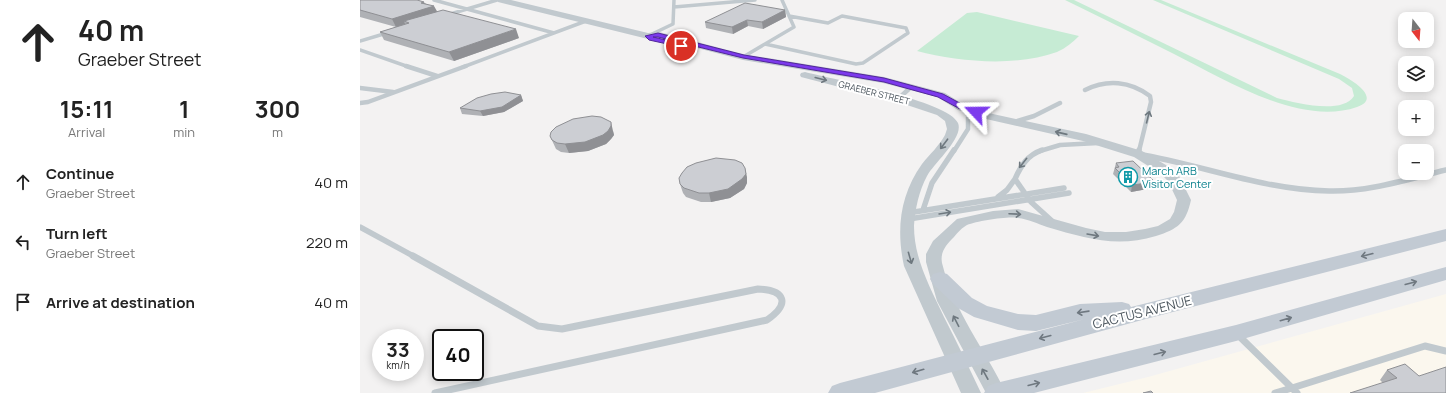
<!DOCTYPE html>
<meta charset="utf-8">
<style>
body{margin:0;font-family:Manrope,sans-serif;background:#f6f6f6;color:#222;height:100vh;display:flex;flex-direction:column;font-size:15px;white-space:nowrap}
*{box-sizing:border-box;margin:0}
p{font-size:13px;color:#767676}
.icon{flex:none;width:22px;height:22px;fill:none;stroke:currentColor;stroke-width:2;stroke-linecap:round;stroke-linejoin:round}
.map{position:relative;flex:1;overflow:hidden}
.side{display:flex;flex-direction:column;background:#fff;width:360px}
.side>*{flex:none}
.guide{background:#fff;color:#222;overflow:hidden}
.needle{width:26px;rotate:163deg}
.tools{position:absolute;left:1038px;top:12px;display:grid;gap:8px}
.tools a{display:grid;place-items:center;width:36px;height:36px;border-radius:8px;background:#fff;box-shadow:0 2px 10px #0003;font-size:20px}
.speed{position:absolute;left:12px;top:329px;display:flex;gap:8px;font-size:20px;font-weight:700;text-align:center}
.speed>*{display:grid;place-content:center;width:52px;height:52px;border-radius:50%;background:#fff;box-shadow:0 2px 10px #0003;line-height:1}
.speed small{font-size:10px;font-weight:400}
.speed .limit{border:2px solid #111;border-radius:6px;background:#fff;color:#111}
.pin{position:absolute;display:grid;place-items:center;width:34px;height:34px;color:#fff;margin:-17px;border:2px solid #fff;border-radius:50%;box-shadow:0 1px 4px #0007}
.me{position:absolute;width:44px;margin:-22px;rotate:293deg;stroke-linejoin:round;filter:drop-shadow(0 0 3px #0008)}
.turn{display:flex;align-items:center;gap:14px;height:84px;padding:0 12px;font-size:18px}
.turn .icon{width:52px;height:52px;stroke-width:2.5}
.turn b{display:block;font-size:28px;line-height:34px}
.eta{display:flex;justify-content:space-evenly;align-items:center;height:68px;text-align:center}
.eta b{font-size:24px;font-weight:700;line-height:28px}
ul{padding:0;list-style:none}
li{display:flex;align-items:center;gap:12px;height:60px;padding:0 12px}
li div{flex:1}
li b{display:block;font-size:15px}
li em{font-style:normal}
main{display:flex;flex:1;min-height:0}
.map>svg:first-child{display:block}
</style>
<main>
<section class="side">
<div class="guide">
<div class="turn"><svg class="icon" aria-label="ahead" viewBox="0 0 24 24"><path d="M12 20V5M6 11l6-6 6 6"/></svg><div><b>40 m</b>Graeber Street</div></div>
</div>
<div class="eta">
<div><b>15:11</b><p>Arrival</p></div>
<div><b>1</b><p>min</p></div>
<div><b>300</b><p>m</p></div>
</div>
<ul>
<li><svg class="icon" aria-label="ahead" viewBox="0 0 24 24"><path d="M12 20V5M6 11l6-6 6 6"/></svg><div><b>Continue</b><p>Graeber Street</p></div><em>40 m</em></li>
<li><svg class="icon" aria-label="left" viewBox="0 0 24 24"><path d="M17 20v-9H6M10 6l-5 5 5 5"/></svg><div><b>Turn left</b><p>Graeber Street</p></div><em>220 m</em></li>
<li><svg class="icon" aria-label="arrive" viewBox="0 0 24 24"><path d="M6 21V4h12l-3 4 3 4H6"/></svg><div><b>Arrive at destination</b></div><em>40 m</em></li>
</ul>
</section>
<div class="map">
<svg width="1086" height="393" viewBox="0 0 1086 393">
<rect width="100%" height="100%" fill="#f3f2f2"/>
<!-- commercial -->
<path fill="#fbf7ee" d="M1086,294v99h-363l65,-16z"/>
<!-- green -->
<path fill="#c6ebd4" d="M705,0h9l203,98c19,5 65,17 77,-2l-2,-8 -13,-9 -186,-79h8l179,74c10,5 43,24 17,33 -57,20 -133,-28 -183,-53 -36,-18 -72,-36 -109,-54z
M617,12l102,24c-6,6 -13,12 -22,16 -41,15 -98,10 -140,-1l50,-38z"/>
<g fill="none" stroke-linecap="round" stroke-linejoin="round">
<!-- service-far3 -->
<path stroke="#c1c9ce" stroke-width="3.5" d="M74,0l120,33
M314,7l81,-7
M87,15l50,-15
M290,35l23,-11 1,-24
M0,41l27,-8
M405,44l91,20 7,-1 45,-30 -2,-5 -64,-12 -14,7 -39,-7
M0,50l49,17
M383,57l51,-30 -12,-27
M103,67l123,-46"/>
<!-- service-far2 -->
<path stroke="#c1c9ce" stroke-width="4.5" d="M46,66l31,10
M0,88l33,4
M725,90c22,-11 45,-9 65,6l1,6 -12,49
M538,99l13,-12
M0,103l8,-1 98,-36
M654,122l20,-6 26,-13
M594,151l14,-22v-14l-6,-7
M680,151l20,-6 38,-2"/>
<!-- service-far1 -->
<path stroke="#c1c9ce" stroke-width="5.5" d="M682,150c-14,5 -21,15 -27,29l16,23 21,19
M779,150l-1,4c64,11 126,36 191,37 40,1 79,-12 117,-21
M638,197l9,-7 8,-11
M563,210l9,-27 22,-33
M548,213l156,-25
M549,219l160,-26
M0,227l55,30"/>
<!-- service -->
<path stroke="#c1c9ce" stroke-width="7" d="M53,256l125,70 24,3 196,-40c28,1 32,15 9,31l-332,73
M878,335l54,53 133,-42 21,5
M915,393l17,-5 5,5"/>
<!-- tertiary -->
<path fill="#c1c9ce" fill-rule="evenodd" d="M137,0h14l137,33 11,-1 84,22 141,23 61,16 21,13 27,8 93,20 56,17 29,17 8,8 12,24c-5,23 -13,29 -35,36 -40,12 -71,2 -109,-9 -9,-3 -19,-8 -29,-9 -11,-2 -40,3 -51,7 -4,2 -10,8 -13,12 -8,8 -14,15 -12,26 12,49 43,86 64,130h-20l-49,-92 -11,-39v-8l7,-13 24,-22 36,-8 25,-2 68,19 19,4h21l19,-3 13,-3 12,-7 4,-7 3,-12 -9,-19 -7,-7 -27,-17 -51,-16 -97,-22 -28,-9 -21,-13 -54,-14 -140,-23 -84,-22 -11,1 -150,-37z
M445,72c26,7 144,29 153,51 6,15 -24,40 -31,53 -8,15 -12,33 -13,50 0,33 16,61 30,91 13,25 25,51 37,76h-20l-57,-127c-8,-37 -4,-71 18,-102 8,-10 17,-18 23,-29l2,-6 -2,-8 -8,-6 -36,-12 -100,-26 -1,-2 1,-2z"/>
<!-- secondary -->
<path fill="#c2cad3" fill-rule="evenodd" d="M1086,229v12l-304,79 -267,73h-47l4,-7 8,-3 245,-64 -49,12 -18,-1 -44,-13 -16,-9 -25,-24 -3,-5 3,-5 7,-2 7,2 25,24 15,8 31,8 18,1 44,-11 42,-2 7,2 2,3z
M1086,267v13l-210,61 -202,52h-50l4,-7 8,-3 240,-58z"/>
</g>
<!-- wall -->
<path fill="#afb1b5" d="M0,0l65,3 12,9 82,26 -65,23 -70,-21 -4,-8 16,-5 -36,-10z
M425,10l1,7 -23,12 -15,-3 -15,8 -27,-6 -1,-6z
M161,95l2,6 -19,11 -21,4 -21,-2 -2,-6z
M253,131l1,4 -3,4 -5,5 -18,7 -19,2 -8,-1 -5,-3 -6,-13z
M756,163l37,25 -22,4 -18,-18z
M387,177v6l-3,6 -14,9 -19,4h-10l-15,-5 -3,-4 -3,-9z
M1027,370l32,6 27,17 -63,-10 -3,-3z"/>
<!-- shaded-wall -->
<path fill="#8f9094" d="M64,2l3,6 7,-2 4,7 -34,8 1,3 -9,3 -4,-8 29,-16z
M425,10l1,7 -23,12 -1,-7z
M387,20l1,6 -15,8 -1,-7z
M156,29l3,9 -65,23 -5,-9z
M161,95l2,6 -19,11 -21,4 -3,-5z
M251,122l2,9 1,4 -3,4 -5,5 -18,7 -19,2 -4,-9z
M385,168l2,9v6l-3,6 -14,9 -19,4 -2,-9z
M795,182l-2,6 -22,4 1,-7z"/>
<!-- building -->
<path fill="#ccced3" stroke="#8f9094" d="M0,0h57l7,2 -3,1 13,3 -42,13 -32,-9z
M385,3l40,7 -23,12 -15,-2 -15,7 -27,-5z
M83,10l73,19 -67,23 -69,-20 29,-9 -5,-2z
M145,92l16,3 -19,12 -22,4 -20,-3 17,-10 14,-4z
M232,116l9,1 10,5v4l-3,5 -5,4 -18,7 -20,2 -8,-1 -5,-3 -2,-4 1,-4 5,-5 17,-8z
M356,158l19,2 7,3 3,5 1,6 -4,5 -14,10 -19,4h-10l-15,-5 -4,-4 -1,-6 3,-5 5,-6 9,-4z
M773,161l22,21 -23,3 -17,-17 4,-1 -3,-4z
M1045,364l14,12 27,-9v26h-96l47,-15 -10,-8z
M791,391l2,2h-10z"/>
<!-- one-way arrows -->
<defs><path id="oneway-shaft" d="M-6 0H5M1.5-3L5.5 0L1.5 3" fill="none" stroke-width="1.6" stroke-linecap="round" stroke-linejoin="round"/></defs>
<g stroke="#6e787f">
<use href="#oneway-shaft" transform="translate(461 79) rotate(14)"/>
<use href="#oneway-shaft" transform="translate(788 117) rotate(-76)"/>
<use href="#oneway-shaft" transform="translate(701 133) rotate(-167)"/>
<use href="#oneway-shaft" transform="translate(584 144) rotate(127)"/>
<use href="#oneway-shaft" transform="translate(663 163) rotate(128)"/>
<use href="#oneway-shaft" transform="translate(585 213) rotate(-9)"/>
<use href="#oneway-shaft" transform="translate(655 214) rotate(3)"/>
<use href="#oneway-shaft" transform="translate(733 235) rotate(10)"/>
<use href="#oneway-shaft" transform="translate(550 258) rotate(74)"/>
<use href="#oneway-shaft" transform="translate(596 321) rotate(-117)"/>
<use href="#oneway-shaft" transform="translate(625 374) rotate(-119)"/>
</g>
<g stroke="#6f7880">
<use href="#oneway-shaft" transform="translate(1007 255) rotate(166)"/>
<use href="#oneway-shaft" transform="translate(1051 283) rotate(-15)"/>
<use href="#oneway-shaft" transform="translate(723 312) rotate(172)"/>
<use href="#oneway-shaft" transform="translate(926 319) rotate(-16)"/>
<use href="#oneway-shaft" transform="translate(685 337) rotate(165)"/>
<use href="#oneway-shaft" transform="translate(800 353) rotate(-14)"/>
<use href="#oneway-shaft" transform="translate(558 371) rotate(164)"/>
<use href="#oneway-shaft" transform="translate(674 384) rotate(-14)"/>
</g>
<!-- route -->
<path fill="#7c3aed" stroke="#51269a" d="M298,33l86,22 140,23 59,16 22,12 15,6 -1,2h-5l-14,-5 -22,-12 -54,-15 -141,-24 -85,-21h-5l30,7 1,2 -3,1 -32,-7 -4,-4z"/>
<!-- icons -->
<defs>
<symbol id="building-ring" viewBox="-11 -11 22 22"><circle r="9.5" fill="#fff" stroke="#0f9aa8" stroke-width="1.5"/><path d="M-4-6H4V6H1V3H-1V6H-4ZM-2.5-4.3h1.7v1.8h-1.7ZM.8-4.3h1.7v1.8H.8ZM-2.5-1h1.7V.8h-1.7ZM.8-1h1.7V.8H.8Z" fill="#0f9aa8"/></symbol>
</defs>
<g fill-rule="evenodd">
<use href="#building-ring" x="757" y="166" width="22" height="22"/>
</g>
<g text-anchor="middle" stroke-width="4" stroke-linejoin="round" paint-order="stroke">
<!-- far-street labels -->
<g font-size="9" fill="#4b555d" stroke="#fff">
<text transform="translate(514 93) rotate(14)" y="3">GRAEBER STREET</text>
</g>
<!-- culture labels -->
<g font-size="11" fill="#0d838f" stroke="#fff" text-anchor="start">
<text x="782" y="175">March ARB<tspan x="782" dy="13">Visitor Center</tspan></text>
</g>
<!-- near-street labels -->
<g font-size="13" fill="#4b555d" stroke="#fff">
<text transform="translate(782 312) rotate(-14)" y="5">CACTUS AVENUE</text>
</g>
</g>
</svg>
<div class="tools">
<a><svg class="needle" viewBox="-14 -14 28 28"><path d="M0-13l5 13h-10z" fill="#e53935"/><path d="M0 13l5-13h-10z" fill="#767676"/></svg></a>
<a><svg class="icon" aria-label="layers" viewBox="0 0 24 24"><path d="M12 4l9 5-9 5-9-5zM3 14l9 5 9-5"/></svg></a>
<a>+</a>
<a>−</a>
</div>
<div class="speed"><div>33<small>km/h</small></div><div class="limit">40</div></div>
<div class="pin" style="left:321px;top:46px;background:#d93025"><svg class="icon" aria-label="arrive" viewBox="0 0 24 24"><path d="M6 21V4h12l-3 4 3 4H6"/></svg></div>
<svg class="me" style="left:616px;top:112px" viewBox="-20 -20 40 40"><path d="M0-17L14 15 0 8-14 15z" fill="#7c3aed" stroke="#fff" stroke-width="4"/></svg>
</div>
</main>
